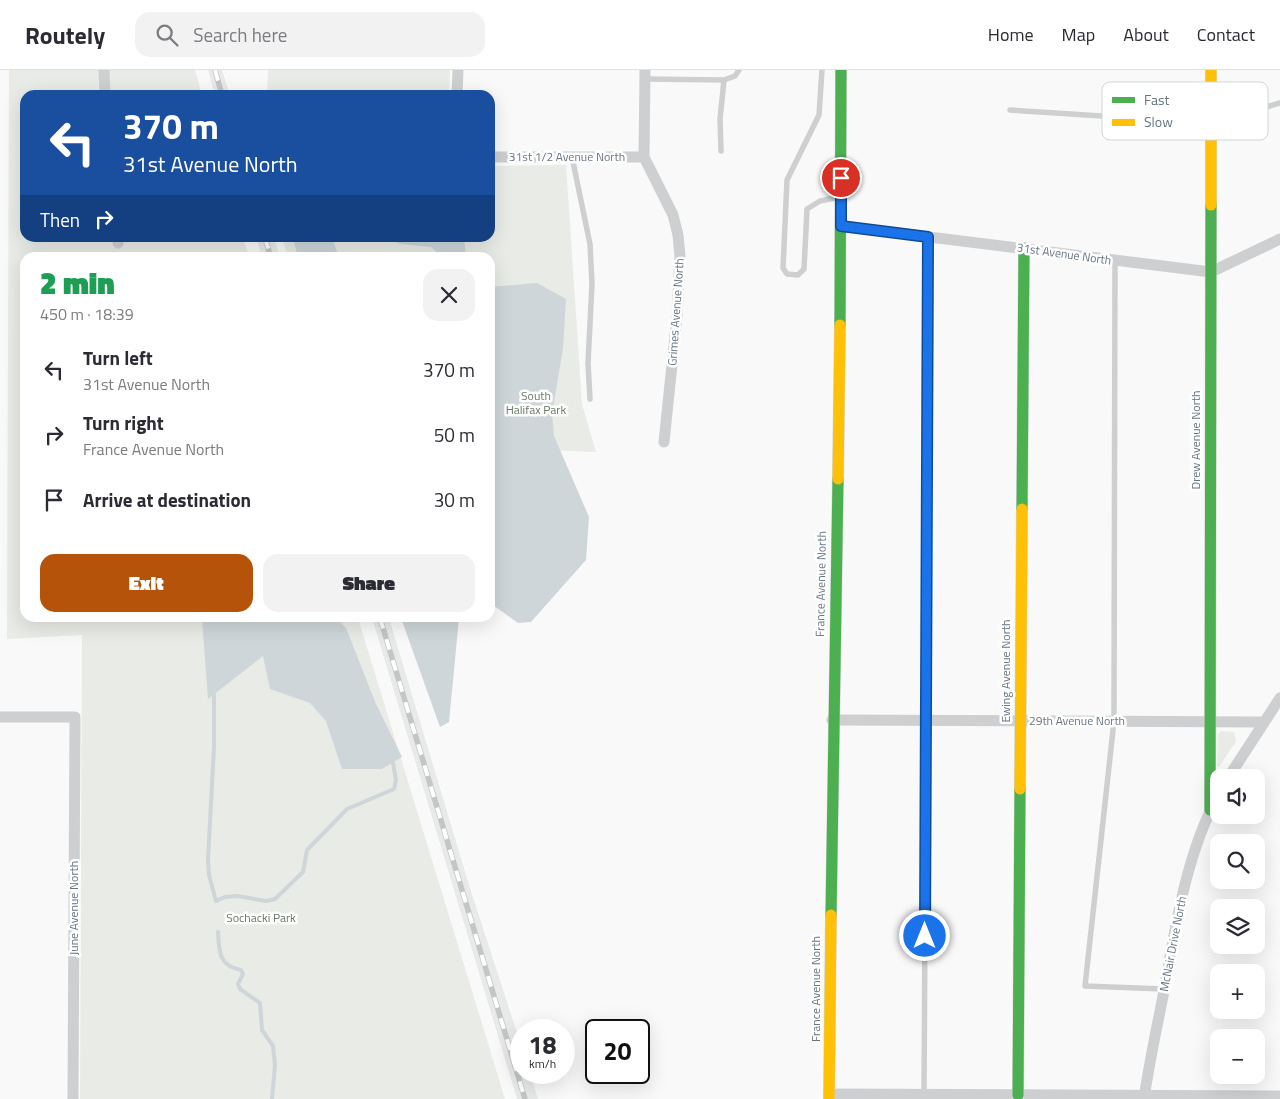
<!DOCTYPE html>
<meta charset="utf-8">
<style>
body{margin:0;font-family:"Titillium Web",sans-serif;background:#f2f2f3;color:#2b2b33;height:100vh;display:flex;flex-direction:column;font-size:19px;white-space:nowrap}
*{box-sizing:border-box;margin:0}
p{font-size:16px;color:#7c7c81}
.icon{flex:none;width:28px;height:28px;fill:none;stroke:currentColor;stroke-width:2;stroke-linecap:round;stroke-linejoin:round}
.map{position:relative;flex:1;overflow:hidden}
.side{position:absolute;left:20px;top:182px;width:475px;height:370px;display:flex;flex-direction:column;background:#fff;border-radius:15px;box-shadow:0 5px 20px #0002}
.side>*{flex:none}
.top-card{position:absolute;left:20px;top:20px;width:475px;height:152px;border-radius:15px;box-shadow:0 5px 20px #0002;background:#1a4fa0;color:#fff;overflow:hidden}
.fabs{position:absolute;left:1210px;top:699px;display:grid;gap:10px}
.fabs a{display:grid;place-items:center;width:55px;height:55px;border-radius:10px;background:#fff;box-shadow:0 5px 20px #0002;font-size:25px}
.speed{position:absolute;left:510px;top:949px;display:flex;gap:10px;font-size:25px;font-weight:700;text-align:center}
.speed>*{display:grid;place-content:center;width:65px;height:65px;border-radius:50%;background:#fff;box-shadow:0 5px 20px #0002;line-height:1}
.speed small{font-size:12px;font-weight:400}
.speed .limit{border:2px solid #111;border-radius:8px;background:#fff;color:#111}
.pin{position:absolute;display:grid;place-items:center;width:42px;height:42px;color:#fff;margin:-21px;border:2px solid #fff;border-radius:50%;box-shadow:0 1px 5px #0007}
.me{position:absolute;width:55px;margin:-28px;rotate:0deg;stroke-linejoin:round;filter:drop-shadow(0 0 4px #0008)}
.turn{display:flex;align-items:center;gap:18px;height:105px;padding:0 20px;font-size:22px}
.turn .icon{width:65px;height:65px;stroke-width:2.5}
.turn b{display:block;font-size:35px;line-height:42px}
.then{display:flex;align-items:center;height:48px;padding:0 20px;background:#0003;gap:10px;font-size:19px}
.round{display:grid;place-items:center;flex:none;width:52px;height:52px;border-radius:15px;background:#f2f2f3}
.summary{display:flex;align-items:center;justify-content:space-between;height:85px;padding:0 20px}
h1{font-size:30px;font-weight:800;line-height:38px;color:#1e9e55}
.cta{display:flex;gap:10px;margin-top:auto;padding:10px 20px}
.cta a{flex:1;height:58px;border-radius:15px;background:#b45309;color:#fff;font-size:20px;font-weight:800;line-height:58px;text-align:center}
.cta a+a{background:#f2f2f3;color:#2b2b33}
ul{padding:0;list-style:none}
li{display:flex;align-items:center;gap:15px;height:65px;padding:0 20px}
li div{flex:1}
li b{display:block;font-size:19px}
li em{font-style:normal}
header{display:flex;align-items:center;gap:30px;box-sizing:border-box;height:70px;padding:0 25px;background:#fff;border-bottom:1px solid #e1e1e2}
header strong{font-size:24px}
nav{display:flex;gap:28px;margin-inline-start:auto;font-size:18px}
.search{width:350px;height:45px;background:#f2f2f3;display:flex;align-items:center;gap:12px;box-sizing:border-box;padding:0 18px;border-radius:15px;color:#7c7c81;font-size:19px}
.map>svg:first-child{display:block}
</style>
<header>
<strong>Routely</strong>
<div class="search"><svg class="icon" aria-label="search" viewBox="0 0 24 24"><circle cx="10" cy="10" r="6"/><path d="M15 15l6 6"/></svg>Search here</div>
<nav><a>Home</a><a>Map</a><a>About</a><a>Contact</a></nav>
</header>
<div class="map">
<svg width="1280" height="1029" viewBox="0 0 1280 1029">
<rect width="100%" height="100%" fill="#f9f9f9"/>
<!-- built -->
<path fill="#e8e9e9" d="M208,0h14l8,25h-15z
M256,168h18l6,19h-18z
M372,548h17l80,267 52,160v27l9,1 8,26h-21z"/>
<!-- green -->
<path fill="#e8ebe6" d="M9,0h186l7,25h-177v143h218l6,19 -224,1v360h333l147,481h-425l2,-464 -75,4z
M268,0h182l-1,25h-182z
M566,95l16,239 14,48 -106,-4v-190l-202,-1 -6,-19h208v-72z
M1221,661l13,1 2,9 -17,26h-2l1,-33z"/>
<!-- water -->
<path fill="#ced6d9" d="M293,168h39l7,19h-41z
M385,168h79l2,19h-24l-11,-10 -30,-3z
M537,213l29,16 -3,49 -11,66 2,22 35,81 -3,43 -55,62 -13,1 -28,-20v-316z
M202,548h134l10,10 30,76 26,53 -20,12h-40l-16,-48 -16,-18 -40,-14 -7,-33 -55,43z
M401,548h58l-10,104 -9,5z"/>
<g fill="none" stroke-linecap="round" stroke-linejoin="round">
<!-- stream -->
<path stroke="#ced6d9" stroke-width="4" d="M214,625v52l-6,112 1,16 7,26 9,-4 12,-1 29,5 9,-2 28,-27 4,-22 40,-41 47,-20 2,-9 -3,-17
M218,862c1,20 1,34 23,38l2,4 -5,10 2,5 20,14 2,27 11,16 2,19 -3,34"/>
<defs>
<path id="fast" d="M840,255l1,-255
M1022,439l2,-261
M1210,740l1,-605
M831,845l7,-436
M1018,1025l2,-306"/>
<path id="slow" d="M1211,135v-135
M838,409l2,-154
M1020,719l2,-280
M829,1029l2,-184"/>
</defs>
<!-- fast casing -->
<use href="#fast" stroke="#d5d6d7" stroke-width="12"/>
<!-- slow casing -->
<use href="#slow" stroke="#d5d6d7" stroke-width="12"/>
<!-- lane -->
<path stroke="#cecfd0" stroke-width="5.5" d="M822,0l-3,45 -32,65 -4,88 4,6 11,1 6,-6 3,-60 13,-8 19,-4
M645,9l79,1 -4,39 1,32
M724,10l11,-4 4,-6
M1010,40l201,13 69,-20
M572,87l18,87 2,40 -4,79 2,36
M1115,191l-1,460 -29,265 79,3
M924,1024l5,-857"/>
<!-- street -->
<path stroke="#cecfd0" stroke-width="11" d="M104,0l1,25
M645,0l-1,87 29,58 5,20 2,21 -3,60 -13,126
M457,25l1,-25
M490,87h154
M841,156l370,46 69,-33
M117,168l1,5
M0,647h75l-2,382
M832,650l430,2
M1228,708l52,-80
M829,1024l451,2
M1144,1029c5,-36 13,-72 20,-108 11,-63 23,-141 55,-197"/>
<!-- fast -->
<use href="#fast" stroke="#4caf50" stroke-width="11"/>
<!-- slow -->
<use href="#slow" stroke="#ffc107" stroke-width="11"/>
<defs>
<path id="rail" d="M215,0l7,25
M265,168l6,20
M380,548l145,481"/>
</defs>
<!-- rail casing -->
<use href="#rail" stroke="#c3c5c6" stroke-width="5.5"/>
<!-- rail -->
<use href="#rail" stroke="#fff" stroke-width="4" stroke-dasharray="11" stroke-linecap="butt"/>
</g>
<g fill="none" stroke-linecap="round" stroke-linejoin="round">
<defs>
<path id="route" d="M841,108v48l87,11 -3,699"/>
</defs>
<!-- route casing -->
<use href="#route" stroke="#114b97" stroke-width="12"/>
<!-- route -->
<use href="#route" stroke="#1a73e8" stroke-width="9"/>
</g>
<g text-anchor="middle" stroke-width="5" stroke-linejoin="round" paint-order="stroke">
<!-- street labels -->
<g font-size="12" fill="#657683" stroke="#fff">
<text x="567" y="91">31st 1/2 Avenue North</text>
<text transform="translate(1064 184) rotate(8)" y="4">31st Avenue North</text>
<text transform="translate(676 242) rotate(-86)" y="4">Grimes Avenue North</text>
<text transform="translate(1196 370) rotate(-90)" y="4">Drew Avenue North</text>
<text transform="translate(821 514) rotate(-89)" y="4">France Avenue North</text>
<text transform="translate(1006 601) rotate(-90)" y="4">Ewing Avenue North</text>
<text x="1077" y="655">29th Avenue North</text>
<text transform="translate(74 838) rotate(-90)" y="4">June Avenue North</text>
<text transform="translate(1173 874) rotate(-79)" y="4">McNair Drive North</text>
<text transform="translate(816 919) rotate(-90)" y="4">France Avenue North</text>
</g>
<!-- park labels -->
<g font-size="12" fill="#687a64" stroke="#fff">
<text x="536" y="330">South<tspan x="536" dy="14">Halifax Park</tspan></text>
<text x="261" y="852">Sochacki Park</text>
</g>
</g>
<!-- legend -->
<rect x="1102" y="12" width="166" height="58" rx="8" fill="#fff" stroke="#d1d6da" stroke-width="1"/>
<rect x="1112" y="27" width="23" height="6" fill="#4caf50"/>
<rect x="1112" y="49" width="23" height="7" fill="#ffc107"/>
<g font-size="14" fill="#657683">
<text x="1144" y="35">Fast</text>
<text x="1144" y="57">Slow</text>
</g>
</svg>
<div class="fabs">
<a><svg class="icon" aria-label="sound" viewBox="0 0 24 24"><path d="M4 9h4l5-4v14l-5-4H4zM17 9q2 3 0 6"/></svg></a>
<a><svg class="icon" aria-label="search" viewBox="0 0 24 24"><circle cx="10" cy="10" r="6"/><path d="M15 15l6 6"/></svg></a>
<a><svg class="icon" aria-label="layers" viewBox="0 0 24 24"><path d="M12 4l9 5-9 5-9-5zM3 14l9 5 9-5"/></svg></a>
<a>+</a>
<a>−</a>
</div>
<div class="speed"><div>18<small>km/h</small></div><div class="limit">20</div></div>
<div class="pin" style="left:841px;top:108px;background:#d93025"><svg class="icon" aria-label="arrive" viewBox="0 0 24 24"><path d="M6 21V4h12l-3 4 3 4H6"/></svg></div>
<svg class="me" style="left:925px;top:866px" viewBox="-20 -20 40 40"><circle r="17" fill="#1a73e8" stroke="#fff" stroke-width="3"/><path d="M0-11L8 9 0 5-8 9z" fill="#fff"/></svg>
<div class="top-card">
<div class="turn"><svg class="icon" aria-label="left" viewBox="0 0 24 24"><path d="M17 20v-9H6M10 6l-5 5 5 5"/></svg><div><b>370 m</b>31st Avenue North</div></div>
<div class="then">Then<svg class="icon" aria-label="right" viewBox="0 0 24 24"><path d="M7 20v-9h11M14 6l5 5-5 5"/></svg></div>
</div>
<section class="side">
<div class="summary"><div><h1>2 min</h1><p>450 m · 18:39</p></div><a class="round"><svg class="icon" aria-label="close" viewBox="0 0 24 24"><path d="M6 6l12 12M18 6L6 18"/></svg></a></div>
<ul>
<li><svg class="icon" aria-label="left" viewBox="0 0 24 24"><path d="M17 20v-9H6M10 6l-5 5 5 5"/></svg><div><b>Turn left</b><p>31st Avenue North</p></div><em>370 m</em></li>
<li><svg class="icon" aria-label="right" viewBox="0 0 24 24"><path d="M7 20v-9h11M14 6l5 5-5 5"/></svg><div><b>Turn right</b><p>France Avenue North</p></div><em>50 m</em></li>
<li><svg class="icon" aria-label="arrive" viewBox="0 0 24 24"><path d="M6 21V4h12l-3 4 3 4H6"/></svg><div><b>Arrive at destination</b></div><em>30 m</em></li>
</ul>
<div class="cta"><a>Exit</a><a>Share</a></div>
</section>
</div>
